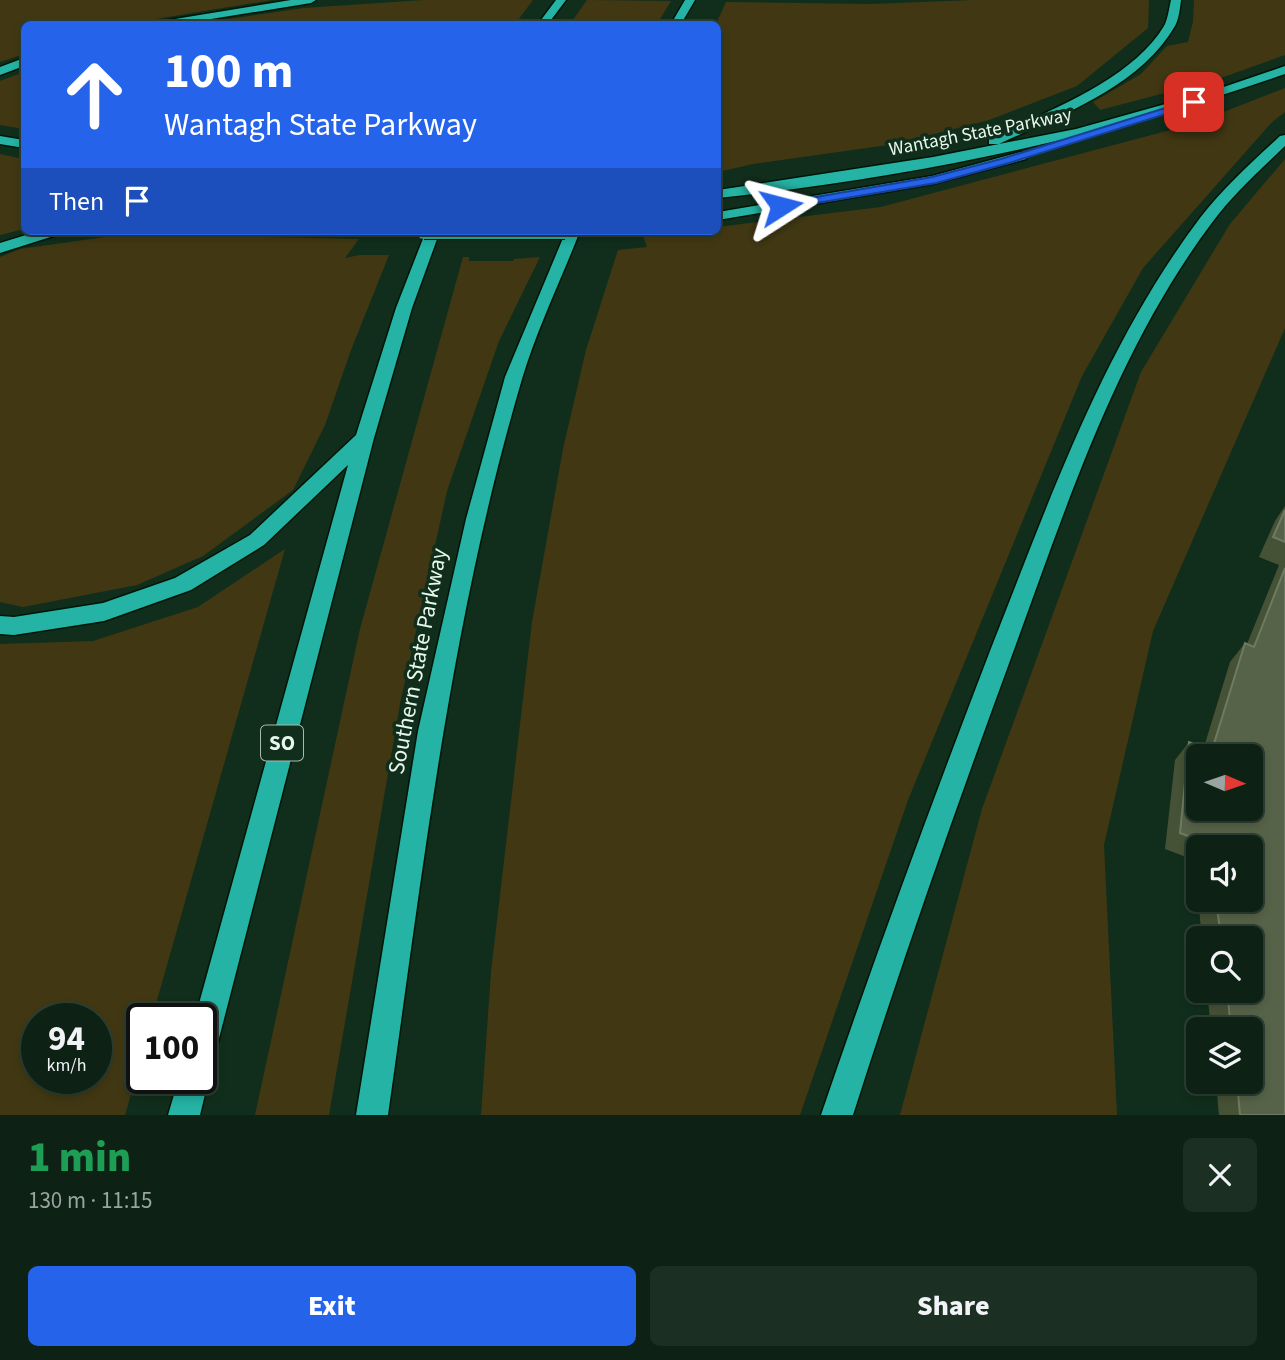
<!DOCTYPE html>
<meta charset="utf-8">
<style>
body{margin:0;font-family:"Source Sans 3",sans-serif;background:#1b2f22;color:#f1f3f6;height:100vh;display:flex;flex-direction:column;font-size:26px;white-space:nowrap}
*{box-sizing:border-box;margin:0}
p{font-size:23px;color:#9aa4a0}
.icon{flex:none;width:38px;height:38px;fill:none;stroke:currentColor;stroke-width:2;stroke-linecap:round;stroke-linejoin:round}
.map{position:relative;height:1115px;overflow:hidden}
.side{display:flex;flex-direction:column;background:#0d2215;flex:1}
.side>*{flex:none}
.top-card{position:absolute;left:21px;top:21px;width:700px;height:214px;border-radius:10px;box-shadow:0 4px 10px #0003,0 0 0 2px #2d3f34;background:#2563eb;color:#fff;overflow:hidden}
.needle{width:46px;rotate:92deg}
.tools{position:absolute;left:1186px;top:744px;display:grid;gap:14px}
.tools a{display:grid;place-items:center;width:77px;height:77px;border-radius:10px;background:#0d2215;box-shadow:0 4px 10px #0003,0 0 0 2px #2d3f34;font-size:35px}
.speed{position:absolute;left:21px;top:1003px;display:flex;gap:14px;font-size:35px;font-weight:700;text-align:center}
.speed>*{display:grid;place-content:center;width:91px;height:91px;border-radius:50%;background:#0d2215;box-shadow:0 4px 10px #0003,0 0 0 2px #2d3f34;line-height:1}
.speed small{font-size:18px;font-weight:400}
.speed .limit{border:4px solid #111;border-radius:10px;background:#fff;color:#111}
.pin{position:absolute;display:grid;place-items:center;width:60px;height:60px;color:#fff;margin:-30px;border-radius:14px;box-shadow:0 4px 10px #0006}
.me{position:absolute;width:77px;margin:-38px;rotate:81deg;stroke-linejoin:round;filter:drop-shadow(0 0 5px #0008)}
.turn{display:flex;align-items:center;gap:24px;height:147px;padding:0 28px;font-size:32px}
.turn .icon{width:91px;height:91px;stroke-width:2.5}
.turn b{display:block;font-size:49px;line-height:60px}
.then{display:flex;align-items:center;height:66px;padding:0 28px;background:#0003;gap:14px;font-size:26px}
.round{display:grid;place-items:center;flex:none;width:74px;height:74px;border-radius:10px;background:#1b2f22}
.overview{display:flex;align-items:center;justify-content:space-between;height:119px;padding:0 28px}
h1{font-size:42px;font-weight:800;line-height:52px;color:#1e9e55}
.action{display:flex;gap:14px;margin-top:auto;padding:14px 28px}
.action a{flex:1;height:80px;border-radius:10px;background:#2563eb;color:#fff;font-size:28px;font-weight:800;line-height:80px;text-align:center}
.action a+a{background:#1b2f22;color:#f1f3f6}
.map>svg:first-child{display:block}
</style>
<div class="map">
<svg width="1285" height="1115" viewBox="0 0 1285 1115">
<rect width="100%" height="100%" fill="#112e1c"/>
<!-- green -->
<path fill="#413813" fill-rule="evenodd" d="M0,0h272l-147,24h-101v30l-24,8z
M424,0h109l-18,24h-320l109,-16z
M587,0l84,1 -14,23h-87z
M973,0h176l-1,28 -71,58 -88,34 -94,24 -142,20 -35,8 -2,-148 10,-22 144,2z
M1194,0h91v55l-67,24 -118,31 -7,-8 48,-28 26,-28 21,-4 5,-20z
M24,72v57l-24,-4v-44z
M1285,88v24l-13,10 -129,146 -61,108 -174,424 -108,315h-319l10,-143 41,-350 31,-173 23,-99 32,-100 29,-3 -4,-11 41,-5h34v-4l163,-20 312,-83z
M0,154l24,5v70l-24,6z
M1285,159v169l-132,303 -49,214 13,270h-217l82,-306 159,-437 89,-148z
M126,234l233,5 -14,19 15,-3h29l-38,95 -26,75 -32,65 -90,66 -66,29 -114,22 -23,-5v-345l20,-8z
M463,257h6v4h44l1,-2 26,-2 -41,84 -52,150 -47,213 -71,411h-74l105,-486z
M285,549l-133,469h-10v38l-17,59h-125v-471l93,-3 105,-34zM37,1018h59v60h-59z"/>
<g fill="none" stroke-linecap="round" stroke-linejoin="round">
<defs>
<path id="highway" d="M291,0h25l-5,3 -131,21h-23l6,-3z
M556,0h10l-18,24h-10z
M685,0h10l-14,24h-10z
M1171,0h10c-1,8 -2,19 -6,26 -35,61 -116,90 -176,118h-10v-6c56,-25 143,-58 175,-112 4,-7 5,-18 7,-26z
M24,58v8l-24,9v-8z
M1285,66v8c-182,64 -375,104 -567,124v-8l215,-33 143,-28 136,-38z
M1285,135v11c-26,25 -53,49 -74,78 -94,126 -143,278 -196,423 -57,155 -112,311 -162,468h-32c53,-156 110,-310 169,-464 59,-149 112,-303 210,-433 23,-30 52,-56 80,-82z
M0,136l24,4v8l-24,-4z
M1021,152l7,4 -2,3 -93,25 -215,36v-8l214,-36z
M39,231h23l-2,3 -60,19v-10z
M426,231h14l-28,77 -38,130 -158,612 -4,11 -11,4v-47h-6l153,-553 -84,80 -73,45 -87,31 -90,14 -14,-1v-18l14,1 89,-14 72,-25 75,-43 106,-100 40,-127z
M566,231h14c-19,49 -43,98 -58,148 -71,240 -99,489 -134,736h-32l62,-384 48,-212 39,-142z
M201,1066l4,1 4,11 -9,37h-32l11,-37h22z"/>
</defs>
<!-- highway casing -->
<use href="#highway" stroke="#001606" stroke-width="3"/>
<!-- highway -->
<use href="#highway" fill="#24b3a4" fill-rule="evenodd"/>
<defs>
<path id="highway-bridge" d="M424,231h141"/>
</defs>
<!-- highway-bridge casing -->
<use href="#highway-bridge" stroke="#001606" stroke-width="18" stroke-linecap="butt"/>
<!-- highway-bridge -->
<use href="#highway-bridge" stroke="#24b3a4" stroke-width="16"/>
</g>
<!-- wall -->
<path fill="#465235" fill-rule="evenodd" d="M1285,506v609h-66l-3,-33h35v-53h-40l-4,-39h44v-52h-49l-8,-78 -29,-11 10,-89 14,-18 15,5 26,-85 15,-19 2,1 32,-79 -20,-8 16,-36zM1199,847h52v53h-52z"/>
<!-- building -->
<path fill="#576348" stroke="#6e7b62" stroke-width="2" fill-rule="evenodd" d="M1285,510v32l-12,-5z
M1285,568v547h-45l-3,-33h14v-53h-20l-4,-39h24v-52h-30l-5,-38h35v-53h-40l-1,-3 -30,-11 9,-91 23,8 33,-107 9,4zM1199,756h52v52h-52z"/>
<!-- route -->
<path fill="#2563eb" stroke="#184099" stroke-width="2" d="M1194,99l5,3 -1,2 -189,59 -73,20 -155,26 -6,-3 6,-3 151,-26 69,-18z"/>
<g text-anchor="middle" stroke-width="7" stroke-linejoin="round" paint-order="stroke">
<!-- far-street labels -->
<g font-size="19" fill="#e7f8eb" stroke="#112e1c">
<text transform="translate(980 131) rotate(-11)" y="7">Wantagh State Parkway</text>
</g>
<!-- shield labels -->
<rect fill="#112e1c" stroke="#a7bbad" stroke-width="2" x="261" y="725.5" width="42" height="35" rx="5"/>
<g font-size="21" font-weight="bold" fill="#e7f8eb">
<text x="282" y="750">SO</text>
</g>
<!-- street labels -->
<g font-size="23" fill="#e7f8eb" stroke="#112e1c">
<text transform="translate(417 661) rotate(-79)" y="8">Southern State Parkway</text>
</g>
</g>
</svg>
<div class="tools">
<a><svg class="needle" viewBox="-14 -14 28 28"><path d="M0-13l5 13h-10z" fill="#e53935"/><path d="M0 13l5-13h-10z" fill="#9aa4a0"/></svg></a>
<a><svg class="icon" aria-label="sound" viewBox="0 0 24 24"><path d="M4 9h4l5-4v14l-5-4H4zM17 9q2 3 0 6"/></svg></a>
<a><svg class="icon" aria-label="search" viewBox="0 0 24 24"><circle cx="10" cy="10" r="6"/><path d="M15 15l6 6"/></svg></a>
<a><svg class="icon" aria-label="layers" viewBox="0 0 24 24"><path d="M12 4l9 5-9 5-9-5zM3 14l9 5 9-5"/></svg></a>
</div>
<div class="speed"><div>94<small>km/h</small></div><div class="limit">100</div></div>
<div class="pin" style="left:1194px;top:102px;background:#d93025"><svg class="icon" aria-label="arrive" viewBox="0 0 24 24"><path d="M6 21V4h12l-3 4 3 4H6"/></svg></div>
<svg class="me" style="left:781px;top:206px" viewBox="-20 -20 40 40"><path d="M0-17L14 15 0 8-14 15z" fill="#2563eb" stroke="#fff" stroke-width="4"/></svg>
<div class="top-card">
<div class="turn"><svg class="icon" aria-label="ahead" viewBox="0 0 24 24"><path d="M12 20V5M6 11l6-6 6 6"/></svg><div><b>100 m</b>Wantagh State Parkway</div></div>
<div class="then">Then<svg class="icon" aria-label="arrive" viewBox="0 0 24 24"><path d="M6 21V4h12l-3 4 3 4H6"/></svg></div>
</div>
</div>
<section class="side">
<div class="overview"><div><h1>1 min</h1><p>130 m · 11:15</p></div><a class="round"><svg class="icon" aria-label="close" viewBox="0 0 24 24"><path d="M6 6l12 12M18 6L6 18"/></svg></a></div>
<div class="action"><a>Exit</a><a>Share</a></div>
</section>
